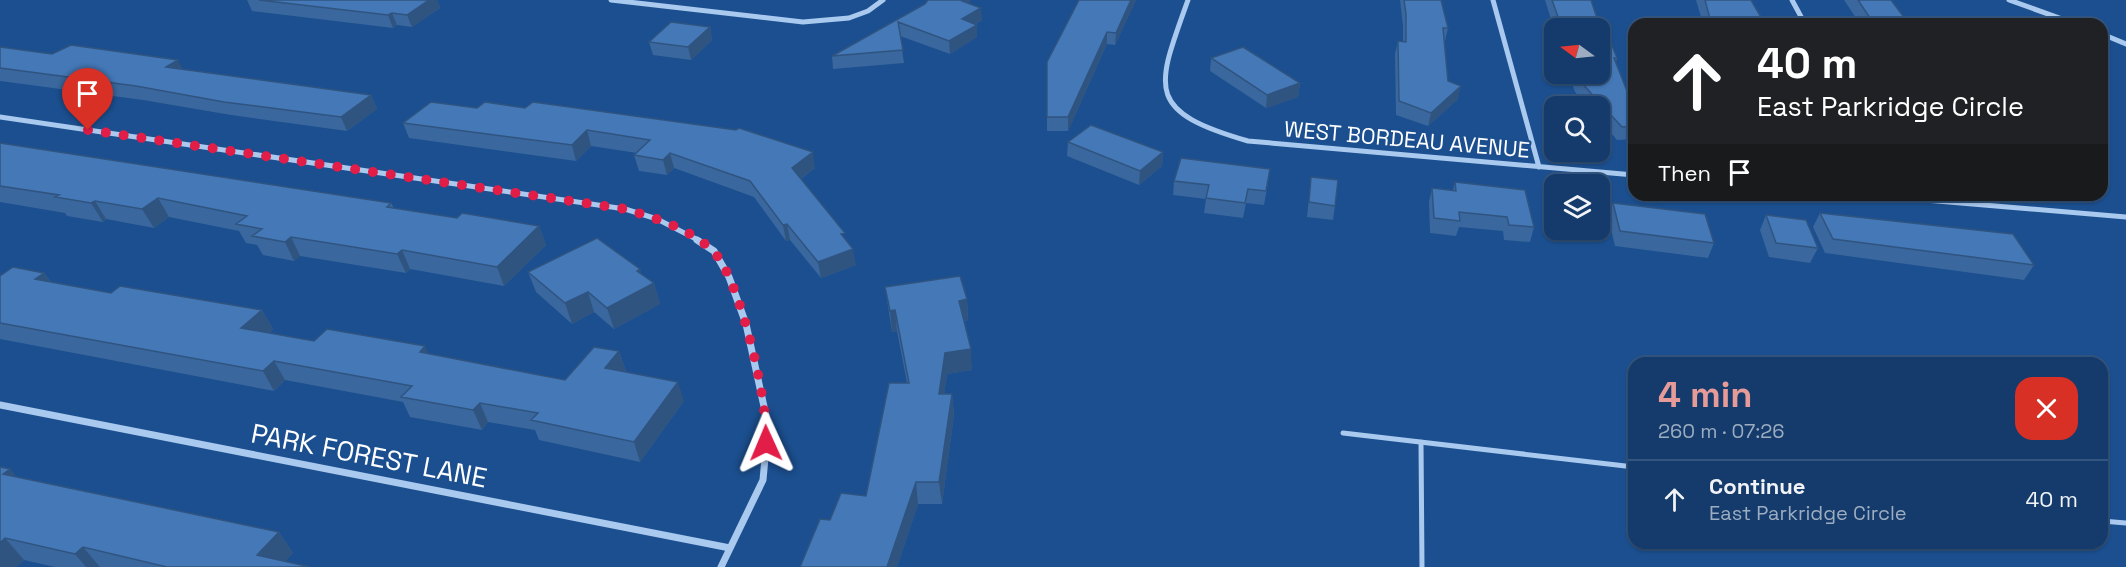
<!DOCTYPE html>
<meta charset="utf-8">
<style>
body{margin:0;font-family:"Space Grotesk",sans-serif;background:#1d4271;color:#f1f3f6;height:100vh;display:flex;flex-direction:column;font-size:22px;white-space:nowrap}
*{box-sizing:border-box;margin:0}
p{font-size:20px;color:#9dadc1}
.icon{flex:none;width:33px;height:33px;fill:none;stroke:currentColor;stroke-width:2;stroke-linecap:round;stroke-linejoin:round}
.map{position:relative;flex:1;overflow:hidden}
.side{position:absolute;left:1628px;top:357px;width:480px;height:192px;display:flex;flex-direction:column;background:#143b6b;border-radius:18px;box-shadow:0 2px 4px #0004,0 0 0 2px #33557e}
.side>*{flex:none}
.top-card{position:absolute;left:1628px;top:18px;width:480px;height:183px;border-radius:18px;box-shadow:0 2px 4px #0004,0 0 0 2px #33557e;background:#202124;color:#fff;overflow:hidden}
.needle{width:39px;rotate:285deg}
.tools{position:absolute;left:1544px;top:18px;display:grid;gap:12px}
.tools a{display:grid;place-items:center;width:66px;height:66px;border-radius:12px;background:#143b6b;box-shadow:0 2px 4px #0004,0 0 0 2px #33557e;font-size:30px}
.pin{position:absolute;display:grid;place-items:center;width:51px;height:51px;color:#fff;margin:-62px -26px;border-radius:50% 50% 50% 0;rotate:-45deg;box-shadow:0 0 6px #0007}
.pin .icon{rotate:45deg}
.me{position:absolute;width:66px;margin:-33px;rotate:359deg;stroke-linejoin:round;filter:drop-shadow(0 0 4px #0008)}
.turn{display:flex;align-items:center;gap:21px;height:126px;padding:0 30px;font-size:27px}
.turn .icon{width:78px;height:78px;stroke-width:2.5}
.turn b{display:block;font-size:42px;line-height:51px}
.then{display:flex;align-items:center;height:57px;padding:0 30px;background:#0003;gap:12px;font-size:22px}
.round{display:grid;place-items:center;flex:none;width:63px;height:63px;border-radius:18px;background:#1d4271}
.overview{display:flex;align-items:center;justify-content:space-between;height:102px;padding:0 30px}
h1{font-size:36px;font-weight:600;line-height:45px;color:#e69b98}
ul{padding:0;list-style:none}
li{display:flex;align-items:center;gap:18px;height:78px;padding:0 30px;border-top:2px solid #33557e}
li div{flex:1}
li b{display:block;font-size:22px}
li em{font-style:normal}
.map>svg:first-child{display:block}
</style>
<div class="map">
<svg width="2126" height="567" viewBox="0 0 2126 567">
<rect width="100%" height="100%" fill="#1b4f8f"/>
<g fill="none" stroke-linecap="round" stroke-linejoin="round">
<!-- lane -->
<path stroke="#a9c9ee" stroke-width="5" d="M1343,433l291,34
M1421,442l1,125
M2102,521l24,2"/>
<!-- street-far1 -->
<path stroke="#a9c9ee" stroke-width="5" d="M611,0l192,22 46,-4 19,-7 15,-11
M1188,0c-32,89 -44,111 60,141l386,34
M1493,0l46,167
M1792,0l13,24
M2009,0l67,24
M2102,34l24,10
M0,117l625,92 32,10 43,22
M1866,195l260,22"/>
<!-- street -->
<path stroke="#a9c9ee" stroke-width="7" d="M697,240l17,11 15,26 17,47 22,101 -5,55 -42,87
M0,405l730,143"/>
</g>
<!-- wall -->
<path fill="#3a679d" d="M247,0h190l3,8 -28,19 -15,-2 -4,3 -141,-17z
M1079,0h57l-21,45 -8,-1 -39,87h-21v-69z
M1400,0h41l7,28 -3,13h-1l4,40 10,18 -30,27 -32,-11 -1,-61 3,-13h5v-15z
M1545,0h46l5,15 21,43 -1,4 13,34 5,5v38l-17,1 -18,-21v-13h-11l-13,-14 -6,-18h30v-46h-45v1z
M1696,0h55l14,24h-62z
M1844,0h47l18,24h-49z
M925,4h44l13,16 -6,4 1,13 -27,17 -50,-18 4,27 -71,6 -1,-13z
M710,27l2,13 -21,20 -38,-5 -4,-13z
M0,47l52,7 131,15 188,26 6,14 -30,22 -116,-16 -88,-15 -143,-19z
M1211,58l89,25 -2,14 -32,11 -56,-37z
M431,102l384,66 -14,11 44,60 11,26 -35,13 -31,-38 -4,1 -32,-44 -80,-29 -7,7 -28,-4 -5,-16 3,-2 -46,-7 -15,15 -167,-23 -6,-15z
M1068,142l95,10 -1,14 -23,19 -72,-29z
M0,143l391,60 3,5 63,10 82,8 7,19 -42,41 -94,-17 -4,4 -106,-17 -6,5 -31,-6 -6,-10 -11,-2 -7,-12 -70,-14 -15,11 -48,-9 -3,3 -36,-6 -2,-3 -65,-11z
M1311,177l24,29 -2,14 -26,-3z
M1174,181l94,2 -4,22 -18,-2 -3,15 -39,-5 2,-14 -33,-4z
M1455,182l79,45 -4,15 -26,-2 -1,-9 -44,-4 -3,9 -26,-3 -1,-31 3,-14 21,2z
M1613,203l101,40 -6,15 -93,-12 -7,-29z
M1820,213l214,52 -10,15 -199,-27 -12,-26z
M1766,215l52,33 -8,15 -41,-6 -9,-27z
M640,269l1,5 13,9 6,21 -46,25 -20,-17 -22,12 -36,-32 -8,-20z
M44,273l7,9 60,11 151,17 11,19 -4,4 45,8 114,13 137,26 54,-29 7,20 -2,1 60,29 -44,61 -101,-22 -4,-10 -47,-8 -6,8 -72,-13 -7,-15 -118,-22 -11,11 -274,-52v-63z
M885,287l82,12 1,21 -4,1 8,49 -25,4 -3,20h8l2,21 -12,89h-24l-21,63h-97l30,-47 36,-24 41,-113 -10,-52 -5,1z
M10,469l6,8 263,55 14,21 -8,8 25,6h-255l-31,-7 -8,7h-16z"/>
<!-- shaded-wall -->
<path fill="#305480" d="M429,0h8l3,8 -28,19 -5,-12z
M963,0h8l-8,14 -1,-13z
M1131,0h5l-21,45 1,-12z
M981,8l1,12 -20,12v-13z
M392,13l5,12 -4,3 -5,-13z
M977,25v12l-27,17 -1,-13z
M710,27l2,13 -21,20 -3,-13z
M1107,32v12l-39,87v-14z
M178,60l7,13 -19,-6z
M1300,83l-2,14 -32,11 1,-13z
M1461,86l-3,13 -30,27 3,-13z
M371,95l6,14 -30,22 -6,-14z
M587,130l4,16 -15,15 -4,-16z
M813,152l2,16 -20,15 -3,-15z
M1163,152l-1,14 -23,19 1,-14z
M670,153l4,15 -7,7 -4,-15z
M158,198l11,19 -15,11 -12,-19z
M95,201l11,18 -3,3 -12,-19z
M787,224l3,16 -4,1 -3,-16z
M539,226l7,19 -42,41 -7,-19z
M291,237l9,19 -6,5 -9,-19z
M853,249l3,16 -35,13 -3,-16z
M402,250l8,19 -4,4 -9,-19z
M640,269l5,19 9,-5 6,21 -46,25 -7,-21 30,-37z
M44,273l13,18 -22,-12z
M588,292l6,20 -22,12 -7,-21z
M967,299l1,21 -8,1 -1,-20z
M262,310l11,19 -21,18 -11,-19z
M895,310l2,21 -5,1 -2,-21z
M425,346l9,19 -14,-13z
M971,349l1,21 -25,4 -6,41 -2,-21 6,-41z
M619,351l7,20 -14,17 -7,-20z
M274,361l11,19 -11,11 -11,-20z
M678,382l6,19 -44,61 -6,-20z
M952,394l2,21 -12,89 -3,-22z
M480,403l8,19 -6,8 -9,-20z
M10,469l18,22 -25,-17z
M916,482l2,22 -21,63h-10z
M279,532l14,21 -13,14 -23,-12z
M5,538l19,22 -8,7h-16v-24z
M83,547l17,20h-14l-11,-13z"/>
<!-- building -->
<path fill="#4478b7" stroke="#305480" stroke-width="1.5" d="M259,0h170l-22,15 -15,-2 -4,2z
M928,0h35l-1,1 19,7 -19,11 15,6 -28,16 -51,-19 5,28 -71,6 93,-52z
M1079,0h52l-15,33 -9,-1 -39,85h-21v-55z
M1404,0h37l7,28h-5l5,53 13,5 -30,27 -32,-12 -1,-60 8,1v-28z
M1552,0h39l5,15 6,6 15,37h-3l15,38 5,5v25l-12,1 -43,-47 -2,-6h22v-46h-37z
M1705,0h46l14,24h-35l-2,-3 -18,-2z
M1858,0h33l18,24h-35z
M671,22l39,5 -22,20 -39,-5z
M71,45l107,15 -12,7 205,28 -30,22 -117,-15 -88,-16 -136,-18v-21l52,7z
M1243,47l57,36 -33,12 -56,-37z
M431,102l46,6 8,-6 40,6 8,-6 203,28 3,-2 74,24 -21,16 53,65 -4,1 12,15 -35,13 -31,-38 -4,1 -33,-44 -80,-28 -7,7 -29,-5 16,-15 -63,-10 -15,15 -169,-22z
M1091,125l72,27 -23,19 -72,-29z
M0,143l391,60 -4,4 70,11 5,-5 77,13 -42,41 -95,-17 -5,4 -106,-17 -6,5 -33,-6 10,-7 -26,-5 11,-8 -89,-18 -16,11 -47,-8 -4,2 -36,-6 4,-2 -59,-9z
M1181,158l89,11 -4,22 -18,-2 -3,14 -39,-5 3,-13 -35,-4z
M1311,177l27,3 -3,26 -26,-4z
M1455,182l70,8 9,37 -25,-2 -2,-8 -48,-5 1,9 -26,-3 -2,-30 24,3z
M1613,203l92,11 9,29 -94,-12z
M1820,213l193,21 21,31 -201,-26z
M1766,215l40,5 12,28 -42,-5z
M597,238l43,31 -3,2 17,12 -47,25 -19,-16 -23,11 -37,-31z
M13,267l31,6 -9,6 76,14 9,-7 142,24 -21,18 73,13 13,-12 98,17 -5,6 145,28 29,-33 25,4 -14,17 73,14 -44,60 -103,-22 7,-7 -58,-10 -7,7 -72,-13 11,-11 -138,-25 -11,10 -263,-48v-47z
M960,276l7,23 -8,2 12,48 -26,4 -6,41h13l-13,88h-23l-29,85h-87l20,-48 10,1 11,-27 25,3 23,-113h20l-14,-73 -5,1 -5,-24z
M0,467l10,2 -7,5 276,58 -22,23 53,12h-143l-84,-20 -8,7 -70,-16 -5,5z"/>
<g fill="none" stroke-linecap="round" stroke-linejoin="round">
<!-- route -->
<path stroke="#e11d48" stroke-width="10" stroke-dasharray="0 18" d="M88,130l537,79c30,9 63,19 87,41 28,26 57,155 54,193"/>
</g>
<g text-anchor="middle" stroke-width="4.5" stroke-linejoin="round" paint-order="stroke">
<!-- street labels -->
<g font-size="22" fill="#fff" stroke="#1b4f8f">
<text transform="translate(1407 139) rotate(5)" y="8">WEST BORDEAU AVENUE</text>
</g>
<!-- near-street labels -->
<g font-size="27" fill="#fff" stroke="#1b4f8f">
<text transform="translate(369 456) rotate(11)" y="9">PARK FOREST LANE</text>
</g>
</g>
</svg>
<div class="tools">
<a><svg class="needle" viewBox="-14 -14 28 28"><path d="M0-13l5 13h-10z" fill="#e53935"/><path d="M0 13l5-13h-10z" fill="#9dadc1"/></svg></a>
<a><svg class="icon" aria-label="search" viewBox="0 0 24 24"><circle cx="10" cy="10" r="6"/><path d="M15 15l6 6"/></svg></a>
<a><svg class="icon" aria-label="layers" viewBox="0 0 24 24"><path d="M12 4l9 5-9 5-9-5zM3 14l9 5 9-5"/></svg></a>
</div>
<div class="pin" style="left:88px;top:130px;background:#d93025"><svg class="icon" aria-label="arrive" viewBox="0 0 24 24"><path d="M6 21V4h12l-3 4 3 4H6"/></svg></div>
<svg class="me" style="left:766px;top:443px" viewBox="-20 -20 40 40"><path d="M0-17L14 15 0 8-14 15z" fill="#e11d48" stroke="#fff" stroke-width="4"/></svg>
<div class="top-card">
<div class="turn"><svg class="icon" aria-label="ahead" viewBox="0 0 24 24"><path d="M12 20V5M6 11l6-6 6 6"/></svg><div><b>40 m</b>East Parkridge Circle</div></div>
<div class="then">Then<svg class="icon" aria-label="arrive" viewBox="0 0 24 24"><path d="M6 21V4h12l-3 4 3 4H6"/></svg></div>
</div>
<section class="side">
<div class="overview"><div><h1>4 min</h1><p>260 m · 07:26</p></div><a class="round" style="background:#d93025;color:#fff"><svg class="icon" aria-label="close" viewBox="0 0 24 24"><path d="M6 6l12 12M18 6L6 18"/></svg></a></div>
<ul>
<li><svg class="icon" aria-label="ahead" viewBox="0 0 24 24"><path d="M12 20V5M6 11l6-6 6 6"/></svg><div><b>Continue</b><p>East Parkridge Circle</p></div><em>40 m</em></li>
</ul>
</section>
</div>
